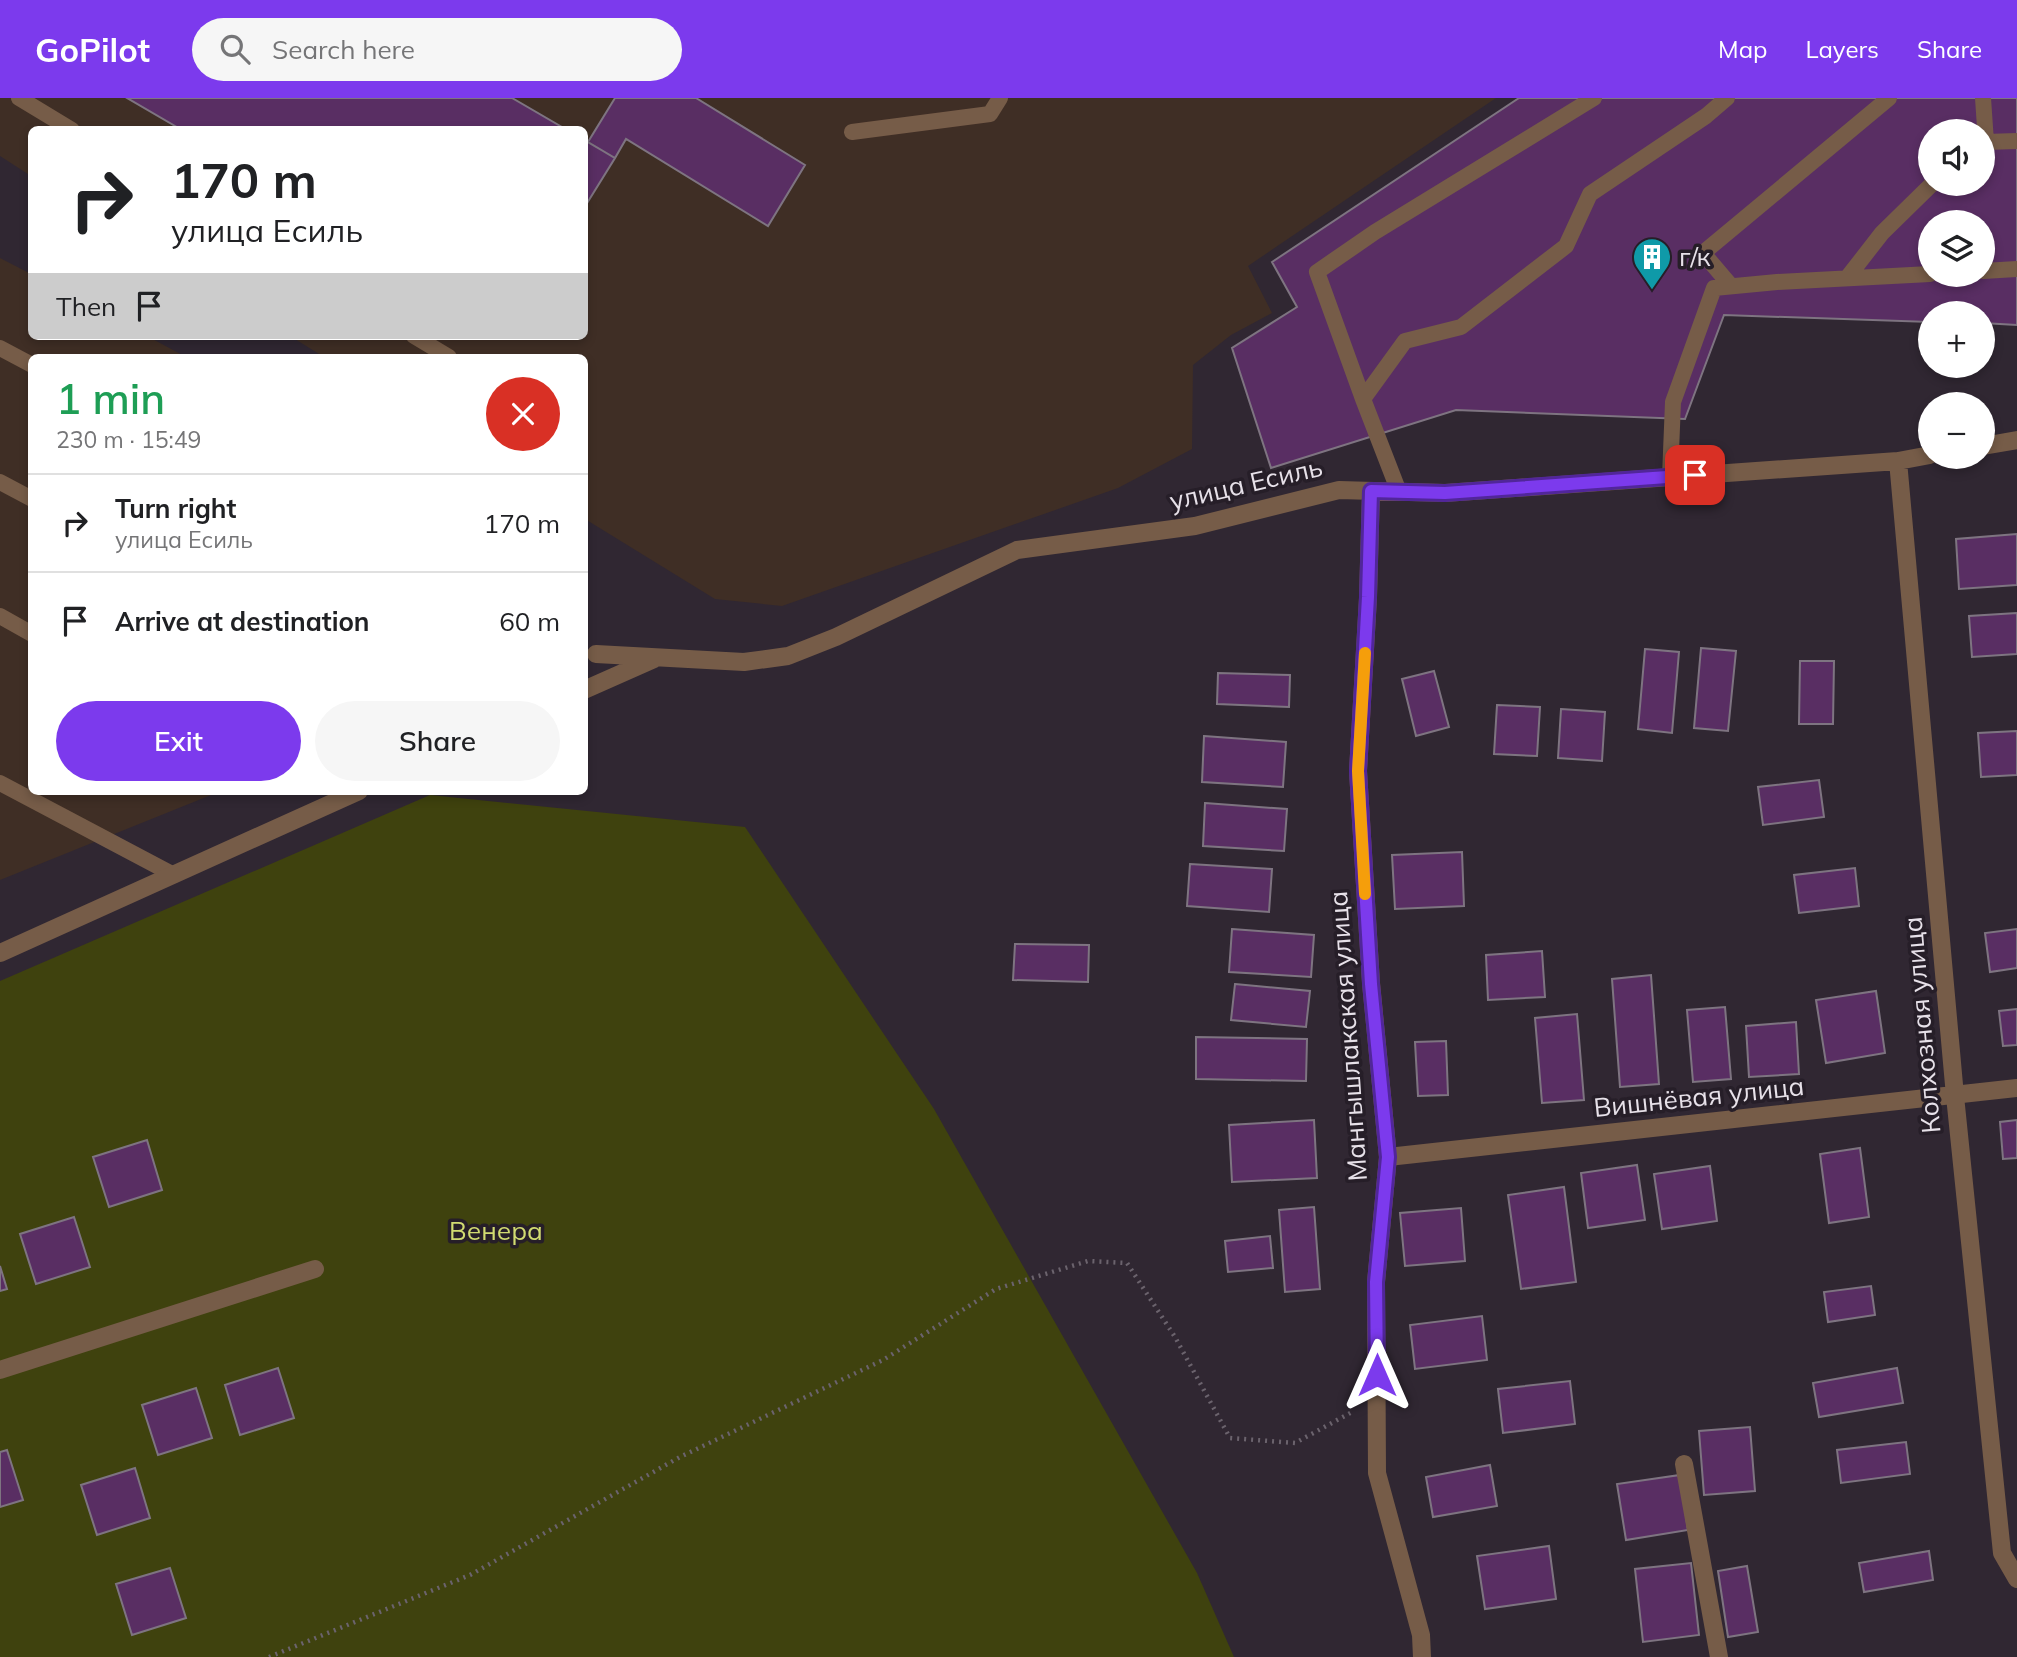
<!DOCTYPE html>
<meta charset="utf-8">
<style>
body{margin:0;font-family:Mulish,sans-serif;background:#f6f6f6;color:#202124;height:100vh;display:flex;flex-direction:column;font-size:26px;white-space:nowrap}
*{box-sizing:border-box;margin:0}
p{font-size:23px;color:#757577}
.icon{flex:none;width:38px;height:38px;fill:none;stroke:currentColor;stroke-width:2;stroke-linecap:round;stroke-linejoin:round}
.map{position:relative;flex:1;overflow:hidden}
.details{position:absolute;left:28px;top:256px;width:560px;height:441px;display:flex;flex-direction:column;background:#fff;border-radius:10px;box-shadow:0 4px 10px #0003}
.details>*{flex:none}
.guide{position:absolute;left:28px;top:28px;width:560px;height:214px;border-radius:10px;box-shadow:0 4px 10px #0003;background:#fff;color:#202124;overflow:hidden}
.buttons{position:absolute;left:1918px;top:21px;display:grid;gap:14px}
.buttons a{display:grid;place-items:center;width:77px;height:77px;border-radius:50%;background:#fff;box-shadow:0 4px 10px #0003;font-size:35px}
.pin{position:absolute;display:grid;place-items:center;width:60px;height:60px;color:#fff;margin:-30px;border-radius:14px;box-shadow:0 4px 10px #0006}
.me{position:absolute;width:77px;margin:-38px;rotate:0deg;stroke-linejoin:round;filter:drop-shadow(0 0 5px #0008)}
.turn{display:flex;align-items:center;gap:24px;height:147px;padding:0 28px;font-size:32px}
.turn .icon{width:91px;height:91px;stroke-width:2.5}
.turn b{display:block;font-size:49px;line-height:60px}
.then{display:flex;align-items:center;height:66px;padding:0 28px;background:#0003;gap:14px;font-size:26px}
.round{display:grid;place-items:center;flex:none;width:74px;height:74px;border-radius:37px;background:#f6f6f6}
.overview{display:flex;align-items:center;justify-content:space-between;height:119px;padding:0 28px}
h1{font-size:42px;font-weight:600;line-height:52px;color:#1e9e55}
.action{display:flex;gap:14px;margin-top:auto;padding:14px 28px}
.action a{flex:1;height:80px;border-radius:42px;background:#7c3aed;color:#fff;font-size:28px;font-weight:600;line-height:80px;text-align:center}
.action a+a{background:#f6f6f6;color:#202124}
ul{padding:0;list-style:none}
li{display:flex;align-items:center;gap:21px;height:98px;padding:0 28px;border-top:2px solid #e0e0e0}
li div{flex:1}
li b{display:block;font-size:26px}
li em{font-style:normal}
header{display:flex;align-items:center;gap:42px;box-sizing:border-box;height:98px;padding:0 35px;background:#7c3aed;color:#fff}
header strong{font-size:33px}
nav{display:flex;gap:38px;margin-inline-start:auto;font-size:24px}
.search{width:490px;height:63px;background:#f6f6f6;display:flex;align-items:center;gap:18px;box-sizing:border-box;padding:0 24px;border-radius:38px;color:#757577;font-size:26px}
.map>svg:first-child{display:block}
</style>
<header>
<strong>GoPilot</strong>
<div class="search"><svg class="icon" aria-label="search" viewBox="0 0 24 24"><circle cx="10" cy="10" r="6"/><path d="M15 15l6 6"/></svg>Search here</div>
<nav><a>Map</a><a>Layers</a><a>Share</a></nav>
</header>
<div class="map">
<svg width="2017" height="1559" viewBox="0 0 2017 1559">
<rect width="100%" height="100%" fill="#302732"/>
<!-- industrial -->
<path fill="#3f2e25" d="M0,0h1496l-248,168 24,47 -41,22 -38,30 -1,84 -74,39 -336,118 -67,-7 -130,-80 -1,-162h-260l-34,-21h294v-206h-552l-1,46 -31,-20z
M0,160l31,16 1,62h115l39,21h-154v434h189l-221,89z"/>
<!-- green -->
<path fill="#3f420e" d="M430,697l315,32 189,282 263,464 37,84h-1234v-676z"/>
<!-- building -->
<path fill="#592e63" stroke="#7e7481" stroke-width="2" fill-rule="evenodd" d="M127,0h385l55,32h-385z
M615,0h81l109,67 -37,61 -142,-87 -11,19 -27,-16z
M1519,0h498v227l-34,-2v-10h-53v9l-206,-7 -39,104 -229,-9 -185,58 -39,-120 65,-41 -25,-45zM1930,33h53v53h-53zM1930,124h53v53h-53z
M584,42l31,18 -31,50z
M2017,436v51l-58,4 -3,-50z
M2017,515v41l-45,3 -3,-41z
M1701,550l35,3 -8,80 -34,-3z
M1645,551l34,3 -7,81 -34,-4z
M1800,563h34l-1,63h-34z
M1434,573l15,56 -33,9 -14,-57z
M1218,575l72,2 -1,32 -72,-3z
M1497,607l43,2 -3,49 -43,-2z
M1561,611l44,3 -3,49 -44,-3z
M2017,633v44l-36,2 -3,-44z
M1204,638l82,6 -3,45 -81,-5z
M1819,682l5,37 -61,8 -5,-38z
M1205,705l82,6 -3,42 -81,-5z
M1462,754l2,54 -69,3 -3,-54z
M1190,766l82,5 -3,43 -82,-6z
M1855,770l4,38 -60,7 -5,-38z
M1232,831l82,6 -3,42 -82,-5z
M2017,831v39l-27,4 -5,-39z
M1015,846l74,1 -1,37 -75,-2z
M1542,853l3,46 -57,3 -2,-45z
M1651,877l8,109 -39,3 -8,-108z
M1235,886l75,7 -4,36 -75,-7z
M1876,893l9,62 -59,10 -10,-63z
M1725,909l6,72 -38,3 -6,-72z
M2017,911v36l-14,1 -4,-35z
M1577,916l7,86 -42,3 -7,-85z
M1796,924l3,52 -50,3 -3,-51z
M1196,939l111,2 -1,42 -110,-2z
M1446,943l2,54 -30,1 -3,-54z
M1314,1022l3,58 -85,4 -3,-57z
M2017,1022v38l-14,1 -3,-37z
M147,1042l15,50 -53,17 -16,-50z
M1860,1050l9,69 -40,6 -9,-69z
M1637,1067l8,55 -57,8 -7,-55z
M1710,1068l7,55 -55,8 -8,-55z
M1564,1089l12,95 -55,7 -13,-94z
M1314,1109l6,82 -35,3 -6,-82z
M1461,1110l4,53 -60,5 -5,-53z
M74,1119l16,50 -54,17 -16,-50z
M1270,1138l3,32 -45,4 -3,-31z
M0,1168l7,23 -7,2z
M1871,1188l4,29 -47,7 -4,-30z
M1482,1218l5,44 -72,9 -5,-44z
M278,1270l16,50 -54,17 -15,-50z
M1897,1270l6,35 -84,14 -6,-34z
M1570,1283l5,43 -72,9 -5,-44z
M196,1290l16,50 -54,17 -16,-50z
M1750,1329l5,64 -51,4 -5,-64z
M1906,1344l4,32 -69,9 -4,-33z
M7,1352l16,50 -23,7v-55z
M1490,1367l7,41 -64,11 -7,-40z
M135,1370l15,50 -53,17 -16,-50z
M1680,1377l8,55 -62,10 -9,-56z
M1549,1448l7,53 -71,10 -8,-53z
M1929,1453l4,29 -69,12 -5,-29z
M1691,1465l8,72 -56,7 -8,-73z
M1747,1468l11,66 -30,5 -10,-66z
M170,1470l16,50 -54,17 -16,-51z"/>
<g fill="none" stroke-linecap="round" stroke-linejoin="round">
<!-- path -->
<path stroke="#6b636d" stroke-width="4.5" stroke-dasharray="2 5" stroke-linecap="butt" d="M269,1559l201,-82 210,-118 203,-97 113,-71 92,-28 39,2 48,74 55,101 65,5 57,-31"/>
<!-- service -->
<path stroke="#765c48" stroke-width="16" d="M19,0l53,32
M852,34l138,-18 10,-16
M1986,44l31,-1
M1983,47l3,-3 -3,-44
M1983,173l34,-2
M1847,180l35,-45 50,-49
M1731,188l-28,-33 186,-155
M414,238l35,21
M0,250l32,17
M1363,301l-46,-127 58,-40 219,-134
M1670,379l3,-75 41,-114 63,-6 153,-8
M0,384l32,17
M1399,394l-36,-93 42,-58 56,-14 105,-81 24,-52 116,-78 21,-18
M0,518l32,18
M0,685l174,92"/>
<!-- minor -->
<path stroke="#765c48" stroke-width="18" d="M1983,348l34,-6
M1898,363l57,635 47,457 15,26
M1371,393l-3,107 -10,173 13,212 17,174 -12,125 1,191 44,162 1,22
M596,556l148,8 44,-6 48,-19 181,-87 178,-24 144,-36 106,3 453,-32 32,-6
M584,592l70,-31
M0,855l359,-162
M1388,1059l629,-69
M0,1272l315,-101
M1684,1366l35,193"/>
</g>
<g fill="none" stroke-linecap="round" stroke-linejoin="round">
<defs>
<path id="route" d="M1377,1277l-1,-93 12,-125 -17,-173 -13,-213 10,-174 3,-106 74,2 250,-18"/>
</defs>
<!-- route casing -->
<use href="#route" stroke="#51269a" stroke-width="18"/>
<!-- route -->
<use href="#route" stroke="#7c3aed" stroke-width="12"/>
<!-- slow -->
<path stroke="#f59e0b" stroke-width="12" d="M1365,555l-7,118 7,123"/>
</g>
<!-- icons -->
<defs>
<symbol id="building-pin" viewBox="-11 -11 22 30"><path d="M0 17L-7.5 6A9.5 9.5 0 1 1 7.5 6Z" fill="#0f9aa8" stroke="#261e28"/><path d="M-4-6H4V6H1V3H-1V6H-4ZM-2.5-4.3h1.7v1.8h-1.7ZM.8-4.3h1.7v1.8H.8ZM-2.5-1h1.7V.8h-1.7ZM.8-1h1.7V.8H.8Z" fill="#fff"/></symbol>
</defs>
<g fill-rule="evenodd">
<use href="#building-pin" x="1630" y="137" width="44" height="60"/>
</g>
<g text-anchor="middle" stroke-width="7" stroke-linejoin="round" paint-order="stroke">
<!-- poi labels -->
<g font-size="26" fill="#e7e1e9" stroke="#261e28" text-anchor="start">
<text x="1679" y="168">г/к</text>
</g>
<!-- street labels -->
<g font-size="26" fill="#e7e1e9" stroke="#261e28">
<text transform="translate(1246 386) rotate(-13)" y="9">улица Есиль</text>
<text transform="translate(1922 927) rotate(-95)" y="9">Колхозная улица</text>
<text transform="translate(1348 938) rotate(-94)" y="9">Мангышлакская улица</text>
<text transform="translate(1699 999) rotate(-6)" y="9">Вишнёвая улица</text>
</g>
<!-- park labels -->
<g font-size="26" fill="#d1db71" stroke="#261e28">
<text x="496" y="1142">Венера</text>
</g>
</g>
</svg>
<div class="buttons">
<a><svg class="icon" aria-label="sound" viewBox="0 0 24 24"><path d="M4 9h4l5-4v14l-5-4H4zM17 9q2 3 0 6"/></svg></a>
<a><svg class="icon" aria-label="layers" viewBox="0 0 24 24"><path d="M12 4l9 5-9 5-9-5zM3 14l9 5 9-5"/></svg></a>
<a>+</a>
<a>−</a>
</div>
<div class="pin" style="left:1695px;top:377px;background:#d93025"><svg class="icon" aria-label="arrive" viewBox="0 0 24 24"><path d="M6 21V4h12l-3 4 3 4H6"/></svg></div>
<svg class="me" style="left:1377px;top:1277px" viewBox="-20 -20 40 40"><path d="M0-17L14 15 0 8-14 15z" fill="#7c3aed" stroke="#fff" stroke-width="4"/></svg>
<div class="guide">
<div class="turn"><svg class="icon" aria-label="right" viewBox="0 0 24 24"><path d="M7 20v-9h11M14 6l5 5-5 5"/></svg><div><b>170 m</b>улица Есиль</div></div>
<div class="then">Then<svg class="icon" aria-label="arrive" viewBox="0 0 24 24"><path d="M6 21V4h12l-3 4 3 4H6"/></svg></div>
</div>
<section class="details">
<div class="overview"><div><h1>1 min</h1><p>230 m · 15:49</p></div><a class="round" style="background:#d93025;color:#fff"><svg class="icon" aria-label="close" viewBox="0 0 24 24"><path d="M6 6l12 12M18 6L6 18"/></svg></a></div>
<ul>
<li><svg class="icon" aria-label="right" viewBox="0 0 24 24"><path d="M7 20v-9h11M14 6l5 5-5 5"/></svg><div><b>Turn right</b><p>улица Есиль</p></div><em>170 m</em></li>
<li><svg class="icon" aria-label="arrive" viewBox="0 0 24 24"><path d="M6 21V4h12l-3 4 3 4H6"/></svg><div><b>Arrive at destination</b></div><em>60 m</em></li>
</ul>
<div class="action"><a>Exit</a><a>Share</a></div>
</section>
</div>
